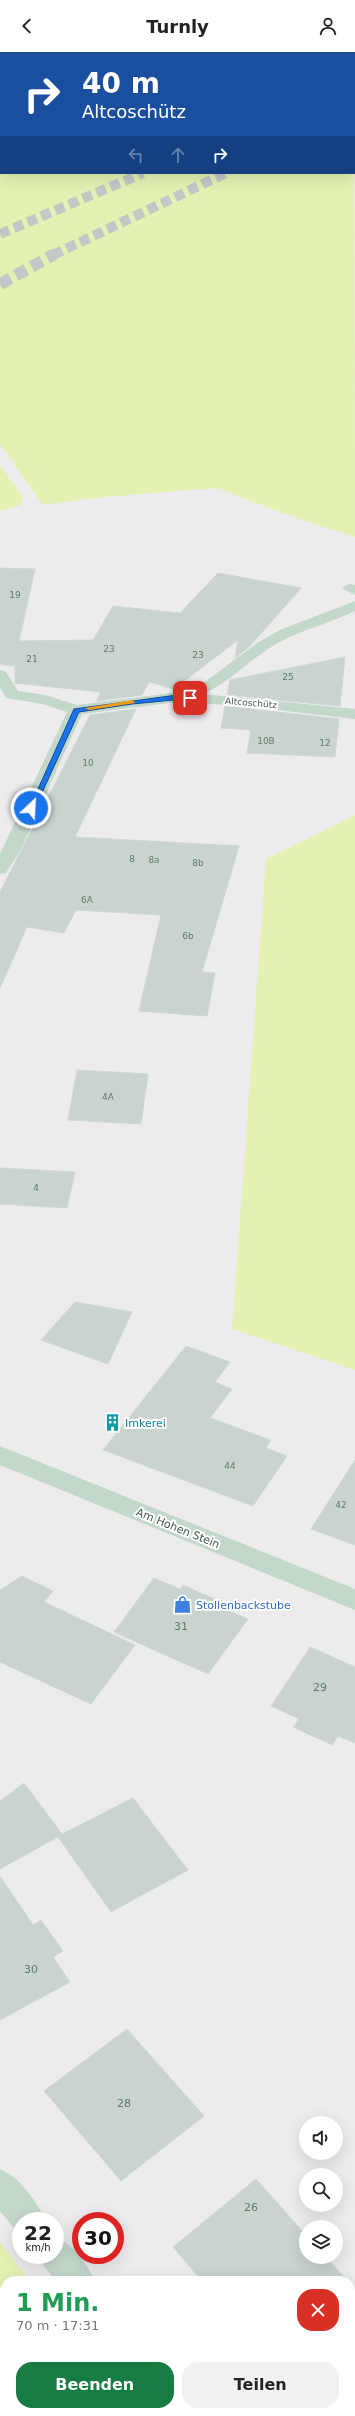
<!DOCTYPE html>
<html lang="de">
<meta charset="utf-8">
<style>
body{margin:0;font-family:"DejaVu Sans",sans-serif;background:#f2f2f2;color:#222;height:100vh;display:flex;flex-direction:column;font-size:15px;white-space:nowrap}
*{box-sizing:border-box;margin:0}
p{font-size:13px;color:#767676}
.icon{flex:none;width:22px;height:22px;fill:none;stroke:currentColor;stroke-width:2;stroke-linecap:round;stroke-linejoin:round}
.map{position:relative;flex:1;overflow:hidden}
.drawer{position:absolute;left:0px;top:2224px;width:355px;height:140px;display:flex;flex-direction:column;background:#fff;border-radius:16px 16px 0 0;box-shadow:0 4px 16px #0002}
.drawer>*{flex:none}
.hud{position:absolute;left:0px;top:0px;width:355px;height:122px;box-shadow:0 4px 16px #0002;background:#1a4fa0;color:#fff;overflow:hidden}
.controls{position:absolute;left:299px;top:2064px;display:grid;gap:8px}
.controls a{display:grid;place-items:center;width:44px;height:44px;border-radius:50%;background:#fff;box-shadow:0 4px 16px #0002;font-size:20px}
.speed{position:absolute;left:12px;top:2160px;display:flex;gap:8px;font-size:20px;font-weight:700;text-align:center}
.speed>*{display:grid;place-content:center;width:52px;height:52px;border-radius:50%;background:#fff;box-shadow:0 4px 16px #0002;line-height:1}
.speed small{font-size:10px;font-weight:400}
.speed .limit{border:6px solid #d22;background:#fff;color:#111}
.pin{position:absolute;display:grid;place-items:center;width:34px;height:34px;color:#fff;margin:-17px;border-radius:8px;box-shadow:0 2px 6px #0006}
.me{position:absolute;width:44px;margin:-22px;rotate:25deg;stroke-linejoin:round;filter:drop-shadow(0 0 3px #0008)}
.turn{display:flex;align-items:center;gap:14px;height:84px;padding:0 16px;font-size:18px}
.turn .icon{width:52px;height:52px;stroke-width:2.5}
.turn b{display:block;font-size:28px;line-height:34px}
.lanes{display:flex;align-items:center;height:38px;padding:0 16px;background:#0003;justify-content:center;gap:20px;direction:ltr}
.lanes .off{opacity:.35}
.round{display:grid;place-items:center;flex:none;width:42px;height:42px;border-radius:16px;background:#f2f2f2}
.headline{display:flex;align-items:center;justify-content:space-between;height:68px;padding:0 16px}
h1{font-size:24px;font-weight:800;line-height:30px;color:#1e9e55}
.action{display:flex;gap:8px;margin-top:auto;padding:8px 16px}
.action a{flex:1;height:46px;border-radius:16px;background:#167c41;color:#fff;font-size:16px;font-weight:800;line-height:46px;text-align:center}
.action a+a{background:#f2f2f2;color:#222}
header{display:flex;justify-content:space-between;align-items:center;height:52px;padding:0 16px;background:#fff;font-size:18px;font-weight:800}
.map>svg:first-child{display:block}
</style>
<header><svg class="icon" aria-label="back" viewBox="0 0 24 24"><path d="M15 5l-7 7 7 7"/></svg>Turnly<svg class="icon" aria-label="person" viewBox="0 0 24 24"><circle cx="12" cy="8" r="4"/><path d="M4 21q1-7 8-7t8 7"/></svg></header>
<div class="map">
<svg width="355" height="2364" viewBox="0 0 355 2364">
<rect width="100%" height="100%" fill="#eeebee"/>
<!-- green -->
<path fill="#e3f2b3" d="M0,0h204l5,1h-208v25z
M354,40l1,445 -73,-24 -65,-25 -114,9 -60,8 -43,-61v-344l1,73h353z
M0,413l23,32 -2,8 -21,6z
M355,763v555l-123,-41 34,-470z
M0,2190l30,39h-25v27l-5,-10z
M71,2359h59l4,5h-60z"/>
<!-- building -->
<path fill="#c9d4cf" stroke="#ced8d4" d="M0,516l35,1 -16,72 74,-1 20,-34 67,7 38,-40 83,15 -51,58 -15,12 3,-18 -64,49 -25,-7 -7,13 -45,6 4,-9 -86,-9v-23l-1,6 -14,-2z
M345,605l-5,49 -113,-11 3,-15z
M225,654l114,13 -4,38 -88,-4 4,-23 -30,-2z
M136,657l-61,128 164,9 -37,126 13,1 -8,43 -68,-5 22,-96 -85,-5 -12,23 -37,-6 -27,61v-96l90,-177z
M77,1018l71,4 -7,50 -73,-4z
M0,1116l75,4 -8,36 -67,-4z
M75,1250l57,10 -24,52 -67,-24z
M186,1294l44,16 -15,20 17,7 -22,29 61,22 -5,8 21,8 -34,50 -150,-56z
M355,1408v85l-44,-16z
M22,1524l31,15 -9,11 91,43 -44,59 -91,-42v-72z
M154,1526l26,11 3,-4 20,9 21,9 -3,5 27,11 -40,55 -94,-42z
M310,1595l45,20v76l-17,-7 -6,9 -39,-18 6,-8 -28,-13z
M24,1731l38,51 71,-36 55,72 -77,42 -53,-75 -58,32v-68z
M0,1824l33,49 8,-5 22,31 -10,6 17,25 -70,38z
M127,1977l77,87 -83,65 -77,-90z
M256,2127l50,56v22h20l22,24h-146l-29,-34z"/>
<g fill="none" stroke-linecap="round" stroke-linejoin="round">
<!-- highway-tunnel-far1 -->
<path stroke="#c3c7c5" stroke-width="10" stroke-dasharray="10 5" stroke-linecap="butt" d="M0,182l143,-61
M53,203l173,-82"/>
<!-- highway-tunnel -->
<path stroke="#c3c7c5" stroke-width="12" stroke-dasharray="12 6" stroke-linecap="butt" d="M0,232l55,-30"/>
<defs>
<path id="highway" d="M355,29v6l-1,1v-6z
M354,59h1v6h-1z"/>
</defs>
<!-- highway casing -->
<use href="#highway" stroke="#68ac82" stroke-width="1"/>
<!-- minor -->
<path fill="#c2d8c9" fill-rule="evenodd" d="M349,532l6,1v10l-13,-7z
M355,549v10c-29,14 -60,20 -87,38 -23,15 -41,35 -66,45l153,15v10l-112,-13 -66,-4 -95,12 -61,135 -15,24 -6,1v-20l67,-142 -24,-8 -37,-6 -6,-10v-18l6,2 12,19 27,4 32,10 102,-13 26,-10 52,-39 23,-13z
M0,1394l355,143v21l-355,-145z
M0,2117c20,8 37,33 46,52h-25v13l-4,-2 -17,-21z
M55,2185c18,7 32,26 40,44h-39l-13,-16 -4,-10h16z
M0,2266l5,2v40l-5,-2z
M5,2336v23h16l-3,5h-18v-26z
M30,2359h37l2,5h-37z
M165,2359h38l2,5h-38z"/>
<!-- highway -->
<use href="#highway" fill="#7dc096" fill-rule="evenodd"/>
<!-- rail -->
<path stroke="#acb7b1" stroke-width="1.5" d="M217,0l4,1
M232,0l5,1"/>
</g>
<!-- route -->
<path fill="#1a73e8" stroke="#114b97" d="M177,643l17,3 -62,6 -53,8 -44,96 -6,1 45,-100z"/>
<!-- slow -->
<path fill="#f59e0b" d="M133,648l2,3 -46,7 -4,-2z"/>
<!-- icons -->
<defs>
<symbol id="building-bare" viewBox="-9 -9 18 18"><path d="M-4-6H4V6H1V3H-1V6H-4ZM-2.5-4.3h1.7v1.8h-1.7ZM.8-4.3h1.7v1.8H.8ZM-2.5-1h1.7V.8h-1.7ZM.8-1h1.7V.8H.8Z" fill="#0f9aa8" stroke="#fff" stroke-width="2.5" paint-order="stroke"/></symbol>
<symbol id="shop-bare" viewBox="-9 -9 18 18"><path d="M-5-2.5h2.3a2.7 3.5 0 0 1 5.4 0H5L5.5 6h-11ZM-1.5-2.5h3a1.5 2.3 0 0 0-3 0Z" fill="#3f7fe0" stroke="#fff" stroke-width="2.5" paint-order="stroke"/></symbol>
</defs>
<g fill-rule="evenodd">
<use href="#building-bare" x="100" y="1358" width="25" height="25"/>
<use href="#shop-bare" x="170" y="1540" width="25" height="25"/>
</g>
<g text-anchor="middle" stroke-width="4" stroke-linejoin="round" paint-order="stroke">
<!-- number labels -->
<g font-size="9" fill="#64786b">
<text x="15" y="546">19</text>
<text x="109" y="600">23</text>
<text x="198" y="606">23</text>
<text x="32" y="610">21</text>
<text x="288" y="628">25</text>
<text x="266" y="692">10B</text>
<text x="325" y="694">12</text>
<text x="88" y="714">10</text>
<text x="132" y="810">8</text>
<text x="154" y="811">8a</text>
<text x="198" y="814">8b</text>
<text x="87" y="851">6A</text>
<text x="188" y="887">6b</text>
<text x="108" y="1048">4A</text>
<text x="36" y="1139">4</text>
<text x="230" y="1417">44</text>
<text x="341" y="1456">42</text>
</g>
<!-- far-street labels -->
<g font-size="9" fill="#425a4a" stroke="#fff">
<text transform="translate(251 651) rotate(5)" y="3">Altcoschütz</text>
</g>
<!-- culture labels -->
<g font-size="11" fill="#0d838f" stroke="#fff" text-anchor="start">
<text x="125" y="1375">Imkerei</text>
</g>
<!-- street labels -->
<g font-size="11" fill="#425a4a" stroke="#fff">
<text transform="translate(178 1476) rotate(22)" y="4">Am Hohen Stein</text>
</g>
<!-- shop labels -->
<g font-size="11" fill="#366cbe" stroke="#fff" text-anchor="start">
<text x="196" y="1557">Stollenbackstube</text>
</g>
<!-- near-number labels -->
<g font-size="11" fill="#64786b">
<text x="181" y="1578">31</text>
<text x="320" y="1639">29</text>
<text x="31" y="1921">30</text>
<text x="124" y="2055">28</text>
<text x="251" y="2159">26</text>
</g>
</g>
</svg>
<div class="controls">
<a><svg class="icon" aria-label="sound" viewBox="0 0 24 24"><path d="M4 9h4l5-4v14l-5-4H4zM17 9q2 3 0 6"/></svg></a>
<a><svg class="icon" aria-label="search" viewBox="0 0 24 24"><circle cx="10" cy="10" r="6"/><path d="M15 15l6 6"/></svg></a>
<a><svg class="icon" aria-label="layers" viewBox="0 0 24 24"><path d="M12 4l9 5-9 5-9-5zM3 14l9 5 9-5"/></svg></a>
</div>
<div class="speed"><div>22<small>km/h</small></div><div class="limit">30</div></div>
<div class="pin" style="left:190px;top:646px;background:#d93025"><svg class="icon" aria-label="arrive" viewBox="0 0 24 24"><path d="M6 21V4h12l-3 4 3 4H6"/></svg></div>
<svg class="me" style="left:31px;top:756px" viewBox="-20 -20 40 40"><circle r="17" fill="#1a73e8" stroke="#fff" stroke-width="3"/><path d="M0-11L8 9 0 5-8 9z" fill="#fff"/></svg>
<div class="hud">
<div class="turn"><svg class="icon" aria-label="right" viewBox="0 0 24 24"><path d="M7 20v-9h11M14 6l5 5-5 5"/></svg><div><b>40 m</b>Altcoschütz</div></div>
<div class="lanes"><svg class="icon off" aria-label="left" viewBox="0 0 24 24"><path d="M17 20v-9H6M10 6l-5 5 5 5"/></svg><svg class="icon off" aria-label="ahead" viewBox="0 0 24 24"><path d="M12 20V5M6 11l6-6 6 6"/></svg><svg class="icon" aria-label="right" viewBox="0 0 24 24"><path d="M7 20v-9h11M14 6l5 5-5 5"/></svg></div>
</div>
<section class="drawer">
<div class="headline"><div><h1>1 Min.</h1><p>70 m · 17:31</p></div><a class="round" style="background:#d93025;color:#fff"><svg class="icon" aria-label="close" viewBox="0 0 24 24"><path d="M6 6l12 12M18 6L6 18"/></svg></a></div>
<div class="action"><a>Beenden</a><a>Teilen</a></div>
</section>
</div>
